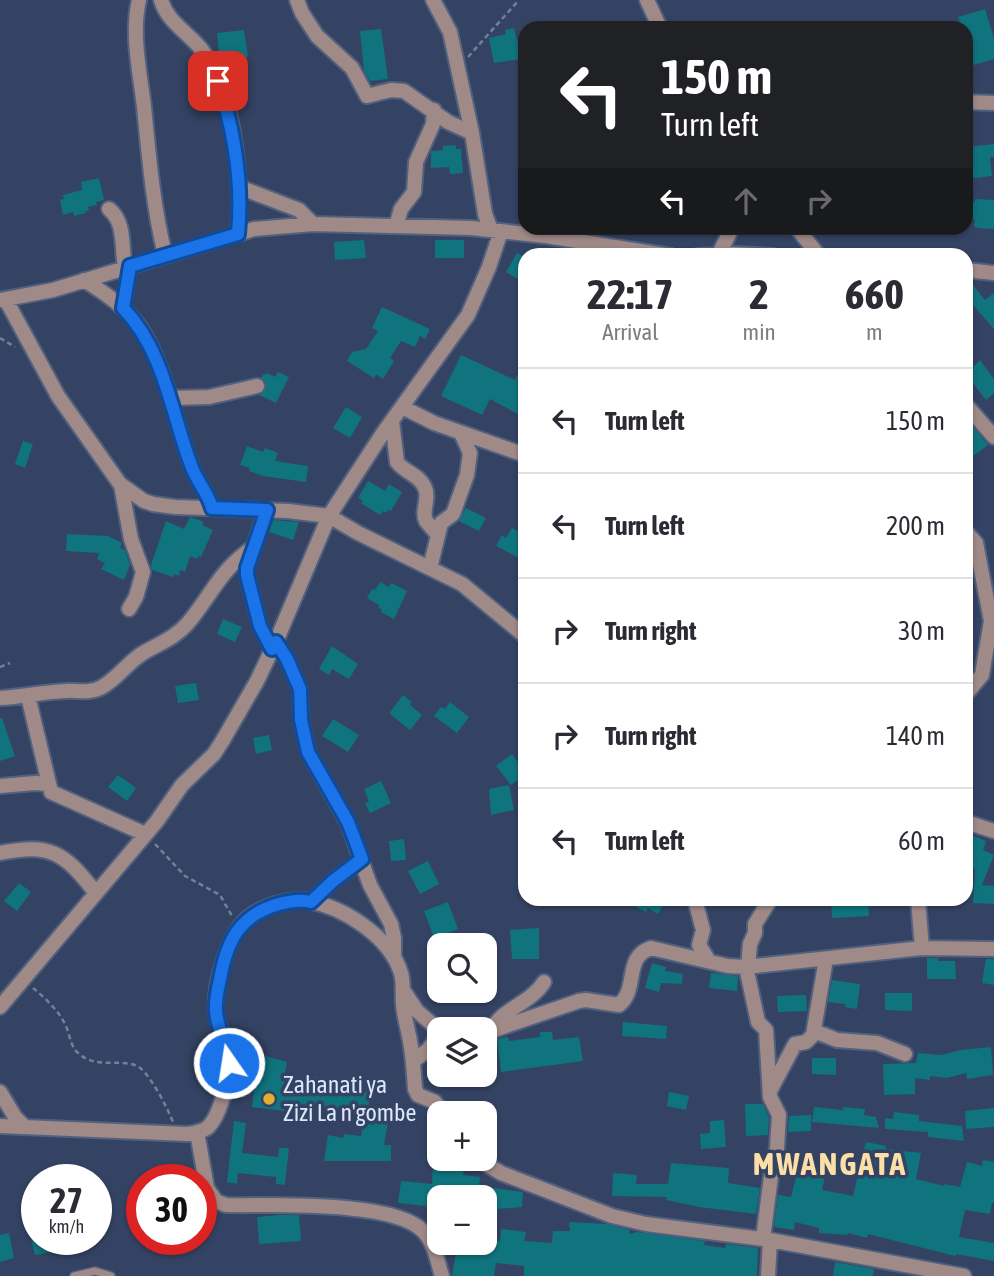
<!DOCTYPE html>
<meta charset="utf-8">
<style>
body{margin:0;font-family:"Asap Condensed",sans-serif;background:#f2f2f3;color:#2b2b33;height:100vh;display:flex;flex-direction:column;font-size:26px;white-space:nowrap}
*{box-sizing:border-box;margin:0}
p{font-size:23px;color:#7c7c81}
.icon{flex:none;width:38px;height:38px;fill:none;stroke:currentColor;stroke-width:2;stroke-linecap:round;stroke-linejoin:round}
.map{position:relative;flex:1;overflow:hidden}
.sheet{position:absolute;left:518px;top:248px;width:455px;height:658px;display:flex;flex-direction:column;background:#fff;border-radius:21px;box-shadow:0 2px 5px #0004}
.sheet>*{flex:none}
.banner{position:absolute;left:518px;top:21px;width:455px;height:214px;border-radius:21px;box-shadow:0 2px 5px #0004;background:#202124;color:#fff;overflow:hidden}
.tools{position:absolute;left:427px;top:933px;display:grid;gap:14px}
.tools a{display:grid;place-items:center;width:70px;height:70px;border-radius:14px;background:#fff;box-shadow:0 2px 5px #0004;font-size:35px}
.speed{position:absolute;left:21px;top:1164px;display:flex;gap:14px;font-size:35px;font-weight:700;text-align:center}
.speed>*{display:grid;place-content:center;width:91px;height:91px;border-radius:50%;background:#fff;box-shadow:0 2px 5px #0004;line-height:1}
.speed small{font-size:18px;font-weight:400}
.speed .limit{border:10px solid #d22;background:#fff;color:#111}
.pin{position:absolute;display:grid;place-items:center;width:60px;height:60px;color:#fff;margin:-30px;border-radius:14px;box-shadow:0 4px 10px #0006}
.me{position:absolute;width:77px;margin:-38px;rotate:347deg;stroke-linejoin:round;filter:drop-shadow(0 0 5px #0008)}
.turn{display:flex;align-items:center;gap:24px;height:147px;padding:0 28px;font-size:32px}
.turn .icon{width:91px;height:91px;stroke-width:2.5}
.turn b{display:block;font-size:49px;line-height:60px}
.lanes{display:flex;align-items:center;height:66px;padding:0 28px;background:#0003;justify-content:center;gap:35px;direction:ltr}
.lanes .off{opacity:.35}
.eta{display:flex;justify-content:space-evenly;align-items:center;height:119px;text-align:center}
.eta b{font-size:42px;font-weight:700;line-height:49px}
ul{padding:0;list-style:none}
li{display:flex;align-items:center;gap:21px;height:105px;padding:0 28px;border-top:2px solid #e1e1e2}
li div{flex:1}
li b{display:block;font-size:26px}
li em{font-style:normal}
.map>svg:first-child{display:block}
</style>
<div class="map">
<svg width="994" height="1276" viewBox="0 0 994 1276">
<rect width="100%" height="100%" fill="#344363"/>
<!-- building -->
<path fill="#0f747d" d="M985,9l9,29v21l-21,6 -7,-23v-14h-4l-4,-11z
M514,28l8,31 -28,4 -5,-25 17,-4 -1,-4z
M381,29l7,50 -18,2 -6,-10 -4,-40z
M244,30l4,27 -28,3 -3,-27z
M994,144v13h-4l2,19 -26,3v-32z
M456,145v4h5l2,24 -13,1 -1,-7 -18,1v-17l12,-1v-4z
M99,178l5,22 -8,2 1,3 -9,2 1,4h-4l1,2 -12,3 -1,-4 -10,3 -3,-15 4,-1 -1,-4 19,-5 -1,-8z
M975,199l19,1v29l-16,-1 -4,-2 1,-6 -9,-1 2,-18 7,1z
M364,240l2,18 -31,2 -1,-18z
M435,240h29v18h-29z
M517,253l8,4v26l-19,-11z
M966,280h3l16,20 9,-7v36l-28,-32z
M382,307l48,22 -5,10 -5,-3 -5,11 -14,-6 -11,17 4,3 -11,18 -7,-5 -2,4 -27,-17 5,-9 14,-3 12,-18 -6,-3z
M461,355l54,25 10,-19v40l-7,13 -28,-15 -8,16 -41,-19z
M980,360l14,19v14l-8,7 -20,-26z
M278,372l11,5 -13,26 -17,-8 7,-7v-5l-5,-5 2,-4 2,1 2,-2 8,4z
M346,407l16,10 -12,21 -17,-10z
M974,428l14,17 -22,16v-27z
M23,441l10,3 -8,24 -10,-4z
M247,446l16,6 2,-4 13,5 -3,8 33,5 -2,16 -43,-6 -14,-5 1,-3 -10,-3z
M368,481l17,10 4,-7 13,8 -11,19 -3,-1 -2,3 -3,-2 -3,4 -19,-12 2,-2 -5,-3z
M466,508l20,10 -7,13 -20,-10z
M190,517l14,5 -2,3 11,5 -12,27 -2,-1 -2,3 -7,-3 -5,16 -5,-2 -1,6 -4,-2 -2,3 -21,-7 -1,-5 15,-44 18,8z
M273,520l26,2 -6,18 -24,-8z
M512,528l13,7v26l-29,-15 6,-11 4,3z
M67,534l41,2 14,7 -2,5 5,2 5,15 -6,15 -23,-11 4,-6 -8,-4 2,-6 -33,-2z
M380,582l9,5 2,-4 16,8 -13,28 -13,-7 1,-2 -4,-3 1,-2 -12,-7 5,-9 3,1z
M223,619l19,8 -7,15 -18,-8z
M332,646l26,18 -9,15 -17,-10 -3,6 -10,-6z
M196,683l3,17 -21,3 -3,-17z
M403,695l9,7 -2,3 12,10 -12,15 -19,-15 -1,-3z
M450,702l19,15 -12,16 -23,-17 7,-9 4,2z
M0,718h2l13,38 -15,5z
M333,719l26,16 -11,17 -26,-16z
M269,735l3,15 -16,4 -3,-16z
M512,754l8,11 5,-3v13l-14,10 -15,-19z
M118,775l18,13 -9,13 -19,-14z
M381,781l10,22 -21,10 -5,-10 4,-2 -5,-12z
M509,785l5,25 -23,5 -2,-26z
M966,833l20,8 -3,9 11,5 -12,30 12,1v18l-21,-1 2,-34 -9,-4z
M404,839l2,21 -15,1 -2,-20z
M428,861l11,23 -19,10 -12,-23z
M19,883l12,9 -14,19 -13,-10z
M623,900h43l-8,14 -10,-6 -2,4z
M831,900h37l1,16 -37,2z
M448,902l10,27 -24,9 -10,-27z
M539,928v31h-27l-2,-29z
M927,958h11v3h17l1,18h-29z
M986,959h8v26l-12,-2z
M652,963l14,4 -1,4 18,3 -1,10 -21,-1 -2,9 -14,-4z
M711,973l27,3 -1,15 -28,-3z
M832,980l28,4 -3,25 -12,-2v-3l-17,-2z
M885,993h27v18l-27,-1z
M806,995l1,16 -29,1 -1,-16z
M623,1022l44,4 -1,13 -44,-3z
M540,1032h12l1,8 26,-3 4,24 -82,11 -4,-33 11,-2 1,4 31,-4z
M991,1047l2,28 -26,4 -1,-6 -19,5 -17,-2v4l-15,-2v16l-31,1 -1,-31 33,-1 2,-10 23,2 20,-5z
M265,1056l22,6 -3,14 31,5v-4l18,3 -2,8 39,5 -2,17 -75,-6 -1,8 -40,-5 4,-31h4z
M812,1058h24v17l-24,-1z
M669,1092l20,4 -3,14 -19,-4z
M745,1104h18l6,13 -1,18 -22,1z
M814,1107l29,3v-3l22,2 -1,6 12,2 3,11 -67,-6z
M994,1108v19l-28,2 -1,-18z
M364,1111l25,6 -5,28h7v16h-67l4,-26 15,3 1,-4 17,2z
M894,1112l25,3v6l43,5 2,15 -36,-4v-5l-43,-3v-11l8,1z
M811,1115v16l-23,1 1,-16z
M724,1120l2,27 -25,2 -1,-15 10,-1v-12z
M234,1121l12,2 -4,30 36,4 1,-9h10l-4,37 -9,-1v-7l-38,-4 -1,11 -10,-2z
M866,1142l20,4v3l35,4 -5,26 28,7v-2l16,3 7,-25 15,4 1,-6 11,2v41h-2l-2,11 -25,-4 -6,27 35,6v18l-38,-7 -1,2 -87,-22 -1,4 -19,-5v2l-29,-2v-5l-24,-6 -1,8 -20,-3 4,-32 13,2 10,-40 27,6 -6,27 31,6z
M433,1163l31,2 -1,10 17,2 -1,9 44,6 -1,15 -24,2 -1,6 -12,-1v-17l-32,-5 -1,5 -24,-1 -1,10 -29,-3 3,-22 31,3z
M671,1163l58,5 -1,15 32,5 -4,26 -57,-7 -33,-7 1,-3 -55,-1 1,-23 24,2 -1,9h32z
M279,1215h20l2,26 -42,3 -2,-27z
M569,1222l37,2 24,6 -1,4 8,-2 68,9 -1,4 21,3 1,-4 32,4 -1,28h-233v-10l-28,-3 -2,13h-42l4,-22 9,2 2,-6 10,2 4,-10h4v-3l15,2 1,-12 25,3 -2,9 28,2 1,-12h17z
M9,1233l5,25 -14,4v-27z
M31,1239h17l3,13 -16,3z
M835,1262l39,7 -1,7h-40z"/>
<g fill="none" stroke-linecap="round" stroke-linejoin="round">
<defs>
<path id="service" d="M74,1276l21,-5 16,5"/>
<path id="minor" d="M139,0c-8,35 1,72 5,107 5,50 9,99 21,148
M161,0c6,22 28,33 41,50 33,46 40,129 36,184
M297,0l5,13 15,23 35,32 15,28 24,-6 13,1 44,31 24,11
M433,0l17,32 22,101 13,81 6,16
M647,0l13,28
M966,102l28,1
M239,187l60,23 14,14
M109,209c17,14 12,38 16,58
M396,226l5,-17 13,-17 2,-30 17,-38 1,-14
M797,228l22,28
M719,254l13,-26
M698,256l36,-2 39,2
M966,270l28,3
M84,280c21,13 43,28 57,49 26,41 33,91 50,136 5,16 17,27 21,43
M0,300l53,-10 201,-61 59,-5 158,4 75,8 125,20
M6,300l52,96 62,88 24,17 9,3 22,3 113,4 41,5 29,17 104,51 63,52
M123,308l7,-42
M170,398l39,-1 48,-11
M966,405l28,32
M402,407l32,16 91,32
M392,421l5,41c8,11 22,12 28,26 5,11 -4,23 1,33 3,4 8,9 11,13
M121,485l10,54 12,33 -7,25 -7,12
M266,510l-19,58v7l13,51 12,23
M966,532l10,11 15,78 -9,54 -16,19
M430,568l11,-45 12,-9 14,-39 3,-22 -9,-20
M276,642l11,17 13,30 1,31 7,32 40,71 22,62 21,39 3,14v18
M28,696l23,96 94,42
M0,698c22,-1 43,-6 65,-7 12,-1 25,3 37,-4 16,-9 26,-25 41,-34 17,-10 32,-15 45,-30 25,-30 32,-54 67,-77
M0,786l35,-3 13,1
M966,822l28,9
M0,853c50,-10 64,-1 95,39
M695,900l8,30 -4,15 10,16
M918,900l4,48
M311,902l22,-21 29,-22
M746,967l12,55 8,8 4,67 9,18 -2,33 -5,20 -9,71
M748,967l2,-23 5,-11v-9l15,-24
M403,990l14,21 22,19
M0,1007l157,-186 25,-36 32,-31 9,-14 34,-59 21,-44 51,-121 54,-83 85,-118 21,-48 12,-36
M492,1031c6,-21 39,-27 52,-49
M814,1031l23,9 40,3 28,11
M485,1033l94,-32 7,-1 33,5c20,-16 4,-48 32,-57l77,18 18,1 176,-19 72,1
M413,1061l15,-11 11,-15
M771,1089l24,-45 11,-2 7,-7 13,-76
M0,1092l15,25 8,8
M0,1126l187,8c7,-1 14,-2 20,-6 14,-12 25,-58 22,-75 -3,-14 -12,-27 -13,-41 -2,-27 11,-76 32,-94 15,-12 41,-20 60,-17 36,6 82,36 93,72 3,10 1,21 2,31 1,13 5,25 7,37 3,16 4,32 5,48l3,6 17,7 8,11
M197,1132l10,56 9,13 10,4c44,1 167,-5 197,26 12,12 14,30 19,45
M476,1158l25,15 111,43 34,8 124,16 194,36
M768,1276l2,-36"/>
</defs>
<!-- service casing -->
<use href="#service" stroke="#52617e" stroke-width="10"/>
<!-- minor casing -->
<use href="#minor" stroke="#52617e" stroke-width="18"/>
<!-- path -->
<path stroke="#73809b" stroke-width="2.5" stroke-dasharray="5 3.5" stroke-linecap="butt" d="M468,57l51,-57
M0,338l15,9
M0,667l10,-4
M155,844l30,32 35,19 12,21
M33,988c12,10 25,22 32,36 5,10 5,22 13,29 18,16 38,6 57,12 13,4 33,44 38,57"/>
<!-- service -->
<use href="#service" stroke="#a08a88" stroke-width="7"/>
<!-- minor -->
<use href="#minor" stroke="#a08a88" stroke-width="14"/>
</g>
<g fill="none" stroke-linecap="round" stroke-linejoin="round">
<defs>
<path id="route" d="M218,81c16,49 25,101 20,153l-108,32 -7,42c41,42 48,104 68,157 5,16 17,27 21,43l55,2 -20,58v7l13,51 12,23 4,-7 11,17 13,30 1,31 7,32 40,70 14,37 -29,22 -22,21c-11,-3 -21,-1 -32,2 -39,11 -52,36 -59,75 -2,10 -5,21 -4,32 1,18 12,34 13,52"/>
</defs>
<!-- route casing -->
<use href="#route" stroke="#114b97" stroke-width="18"/>
<!-- route -->
<use href="#route" stroke="#1a73e8" stroke-width="12"/>
</g>
<!-- markers -->
<circle fill="#e2af34" stroke="#344363" stroke-width="2.5" cx="269" cy="1099" r="7"/>
<g text-anchor="middle" stroke-width="7" stroke-linejoin="round" paint-order="stroke">
<!-- poi labels -->
<g font-size="24" fill="#dde7fb" stroke="#344363" text-anchor="start">
<text x="283" y="1093">Zahanati ya<tspan x="283" dy="28">Zizi La n'gombe</tspan></text>
</g>
<!-- district labels -->
<g font-size="32" font-weight="bold" letter-spacing="2" fill="#fcdfa6" stroke="#344363">
<text x="830" y="1175">MWANGATA</text>
</g>
</g>
</svg>
<div class="tools">
<a><svg class="icon" aria-label="search" viewBox="0 0 24 24"><circle cx="10" cy="10" r="6"/><path d="M15 15l6 6"/></svg></a>
<a><svg class="icon" aria-label="layers" viewBox="0 0 24 24"><path d="M12 4l9 5-9 5-9-5zM3 14l9 5 9-5"/></svg></a>
<a>+</a>
<a>−</a>
</div>
<div class="speed"><div>27<small>km/h</small></div><div class="limit">30</div></div>
<div class="pin" style="left:218px;top:81px;background:#d93025"><svg class="icon" aria-label="arrive" viewBox="0 0 24 24"><path d="M6 21V4h12l-3 4 3 4H6"/></svg></div>
<svg class="me" style="left:229px;top:1063px" viewBox="-20 -20 40 40"><circle r="17" fill="#1a73e8" stroke="#fff" stroke-width="3"/><path d="M0-11L8 9 0 5-8 9z" fill="#fff"/></svg>
<div class="banner">
<div class="turn"><svg class="icon" aria-label="left" viewBox="0 0 24 24"><path d="M17 20v-9H6M10 6l-5 5 5 5"/></svg><div><b>150 m</b>Turn left</div></div>
<div class="lanes"><svg class="icon" aria-label="left" viewBox="0 0 24 24"><path d="M17 20v-9H6M10 6l-5 5 5 5"/></svg><svg class="icon off" aria-label="ahead" viewBox="0 0 24 24"><path d="M12 20V5M6 11l6-6 6 6"/></svg><svg class="icon off" aria-label="right" viewBox="0 0 24 24"><path d="M7 20v-9h11M14 6l5 5-5 5"/></svg></div>
</div>
<section class="sheet">
<div class="eta">
<div><b>22:17</b><p>Arrival</p></div>
<div><b>2</b><p>min</p></div>
<div><b>660</b><p>m</p></div>
</div>
<ul>
<li><svg class="icon" aria-label="left" viewBox="0 0 24 24"><path d="M17 20v-9H6M10 6l-5 5 5 5"/></svg><div><b>Turn left</b></div><em>150 m</em></li>
<li><svg class="icon" aria-label="left" viewBox="0 0 24 24"><path d="M17 20v-9H6M10 6l-5 5 5 5"/></svg><div><b>Turn left</b></div><em>200 m</em></li>
<li><svg class="icon" aria-label="right" viewBox="0 0 24 24"><path d="M7 20v-9h11M14 6l5 5-5 5"/></svg><div><b>Turn right</b></div><em>30 m</em></li>
<li><svg class="icon" aria-label="right" viewBox="0 0 24 24"><path d="M7 20v-9h11M14 6l5 5-5 5"/></svg><div><b>Turn right</b></div><em>140 m</em></li>
<li><svg class="icon" aria-label="left" viewBox="0 0 24 24"><path d="M17 20v-9H6M10 6l-5 5 5 5"/></svg><div><b>Turn left</b></div><em>60 m</em></li>
</ul>
</section>
</div>
